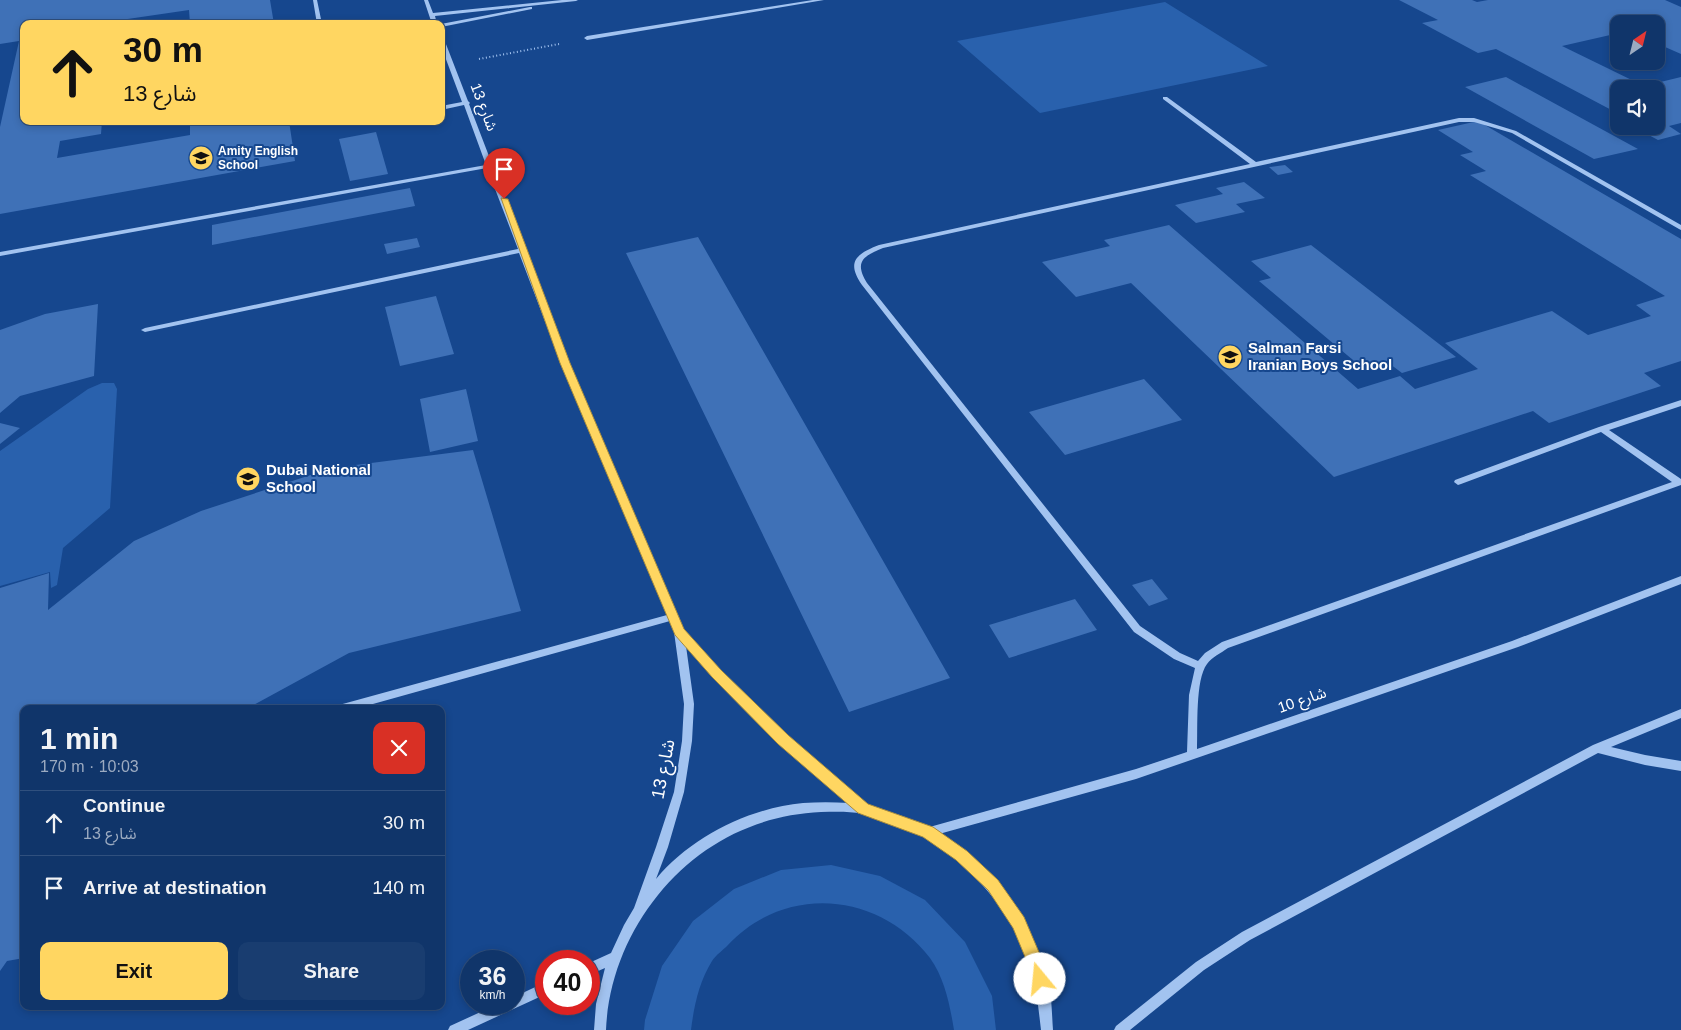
<!DOCTYPE html>
<meta charset="utf-8">
<style>
body{margin:0;font-family:Helvetica,"Noto Sans Arabic",sans-serif;background:#193d70;color:#f1f3f6;height:100vh;display:flex;flex-direction:column;font-size:19px;white-space:nowrap}
*{box-sizing:border-box;margin:0}
p{font-size:16px;color:#9cabc1}
.icon{flex:none;width:28px;height:28px;fill:none;stroke:currentColor;stroke-width:2;stroke-linecap:round;stroke-linejoin:round}
.map{position:relative;flex:1;overflow:hidden}
.drawer{position:absolute;left:20px;top:705px;width:425px;height:305px;display:flex;flex-direction:column;background:#10356a;border-radius:10px;box-shadow:0 2px 8px #0003,0 0 0 1px #30507e}
.drawer>*{flex:none}
.top-card{position:absolute;left:20px;top:20px;width:425px;height:105px;border-radius:10px;box-shadow:0 2px 8px #0003,0 0 0 1px #30507e;background:#ffd661;color:#111;overflow:hidden}
.needle{width:32px;rotate:35deg}
.fabs{position:absolute;left:1610px;top:15px;display:grid;gap:10px}
.fabs a{display:grid;place-items:center;width:55px;height:55px;border-radius:10px;background:#10356a;box-shadow:0 2px 8px #0003,0 0 0 1px #30507e;font-size:25px}
.speed{position:absolute;left:460px;top:950px;display:flex;gap:10px;font-size:25px;font-weight:700;text-align:center}
.speed>*{display:grid;place-content:center;width:65px;height:65px;border-radius:50%;background:#10356a;box-shadow:0 2px 8px #0003,0 0 0 1px #30507e;line-height:1}
.speed small{font-size:12px;font-weight:400}
.speed .limit{border:8px solid #d22;background:#fff;color:#111}
.pin{position:absolute;display:grid;place-items:center;width:42px;height:42px;color:#fff;margin:-51px -21px;border-radius:50% 50% 50% 0;rotate:-45deg;box-shadow:0 0 5px #0007}
.pin .icon{rotate:45deg}
.me{position:absolute;width:55px;margin:-28px;rotate:343deg;stroke-linejoin:round;filter:drop-shadow(0 0 4px #0008)}
.turn{display:flex;align-items:center;gap:18px;height:105px;padding:0 20px;font-size:22px}
.turn .icon{width:65px;height:65px;stroke-width:2.5}
.turn b{display:block;font-size:35px;line-height:42px}
.round{display:grid;place-items:center;flex:none;width:52px;height:52px;border-radius:10px;background:#193d70}
.overview{display:flex;align-items:center;justify-content:space-between;height:85px;padding:0 20px}
h1{font-size:30px;font-weight:800;line-height:38px}
.button{display:flex;gap:10px;margin-top:auto;padding:10px 20px}
.button a{flex:1;height:58px;border-radius:10px;background:#ffd661;color:#111;font-size:20px;font-weight:800;line-height:58px;text-align:center}
.button a+a{background:#193d70;color:#f1f3f6}
ul{padding:0;list-style:none}
li{display:flex;align-items:center;gap:15px;height:65px;padding:0 20px;border-top:1px solid #30507e}
li div{flex:1}
li b{display:block;font-size:19px}
li em{font-style:normal}
.map>svg:first-child{display:block}
</style>
<div class="map">
<svg width="1681" height="1030" viewBox="0 0 1681 1030">
<rect width="100%" height="100%" fill="#16478e"/>
<!-- green -->
<path fill="#2961ad" d="M1165,2l103,64 -228,47 -83,-72z
M102,383h12l3,6 -7,119 -47,40 -6,37 -6,3 -1,-16 -50,14v-135l88,-62z
M831,865l49,11 45,24 40,42 27,54 4,34h-42c-4,-24 -9,-51 -24,-72 -50,-66 -144,-75 -202,-13 -5,5 -12,10 -16,16 -13,21 -18,45 -21,69h-47l1,-10 17,-54 31,-45 41,-32 47,-19z"/>
<!-- building -->
<path fill="#3f71b7" d="M0,0h270l4,24h-84l-1,-14 -75,11 -1,3h-89v97h78l-1,13 -41,7 -3,17 133,-23v-14h99l6,40 -295,53v-87l19,-86 -19,3z
M1399,0h73l5,2 11,-2h177l16,7v47l-25,-11v-19h-37v9l-57,13 82,40 37,-9v46l-12,3 12,8 -23,6 -26,-14h24v-37h-37v25l-123,-65 -18,4 -56,-30 16,-3z
M1506,77l132,72 -44,10 -129,-72z
M1478,121l203,118v122l-37,12 17,13 -112,37 -16,-12 -199,66 -203,-194 -55,14 -34,-35 68,-16 -6,-6 65,-15 189,164 42,-13 15,13 63,-20 -33,-26 107,-32 36,24 63,-19 -15,-11 29,-9 -195,-121 16,-4 -26,-16 13,-3 -35,-22z
M376,132l12,42 -38,7 -11,-42z
M1285,165l8,7 -15,3 -9,-8z
M1244,182l21,16 -29,6 9,8 -49,11 -21,-18 48,-11 -7,-6z
M410,188l5,18 -203,39v-20z
M698,237l252,441 -101,34 -223,-459z
M417,238l3,9 -33,7 -3,-10z
M1311,245l145,112 -54,16 -12,-9 -24,7 -107,-90 12,-3 -20,-17z
M436,296l18,58 -54,12 -15,-59z
M98,304l-4,72 -74,20 -20,17v-83l45,-16z
M1144,379l38,41 -117,35 -36,-43z
M466,389l12,52 -48,11 -10,-53z
M0,423l20,5 -20,16z
M473,450l48,161 -172,42 -103,56h-222v249l-17,3 -7,10v-383l49,-15 -1,37 86,-69 67,-30 131,-43z
M1152,579l16,20 -19,7 -17,-21z
M1075,599l22,31 -88,28 -20,-33z"/>
<g fill="none" stroke-linecap="round" stroke-linejoin="round">
<!-- path -->
<path stroke="#a2c3f0" stroke-width="2" stroke-dasharray="1 2.5" stroke-linecap="butt" d="M479,59l80,-15"/>
<!-- minor -->
<path fill="#a2c3f0" fill-rule="evenodd" d="M313,0h4l5,24h-5z
M424,0h4l5,13 129,-13h16l-2,1 -141,15 2,8h-5z
M813,0h11l-237,40 -3,-2 3,-2z
M530,7h2v2l-91,18v-3z
M441,38l3,1 24,62 2,2 -1,1 23,60 2,2 -1,1 31,81 2,2v1l43,112 114,267 43,46 45,45 47,42 49,42 38,12 21,11 210,-59 51,-17 2,-57 6,-27 -21,-9 -40,-27 -272,-347c-16,-23 -6,-31 17,-40l371,-81 -87,-65v-2h4l89,65 203,-44h15l42,13 165,94v5l-2,-1 -167,-96 -38,-11h-15l-576,126c-20,8 -29,14 -16,35l273,343 40,27 18,8 7,-8 17,-11 450,-160 -71,-50 -140,52 -3,1 -4,-3 1,-2 144,-53 82,-27v6l-72,24 72,49v6l-453,163c-7,5 -16,9 -21,16 -12,16 -9,64 -10,85l315,-108 169,-65v8l-163,63 -382,132 -197,55c10,7 21,14 31,22 39,32 71,87 80,136 2,12 2,25 3,38h-12c-3,-25 -5,-50 -14,-74 -11,-29 -30,-56 -51,-78 -30,-31 -71,-56 -114,-64 -13,-3 -28,-2 -41,-2 -65,3 -122,32 -163,83 -31,38 -50,86 -52,135h-12l2,-26 9,-36 -16,7v-12l22,-10 13,-28 10,-17 22,-61 18,-55 8,-51 2,-37 -10,-72 -4,-11 -315,88h-21l1,-3 4,-1 328,-90 -106,-252 -42,-110 -374,79 -4,-2 4,-2 373,-79 -31,-81 -487,88v-4l486,-87 -22,-60 -23,5v-4l21,-4 -21,-56zM686,646l78,81 85,76c-16,-1 -31,-1 -46,0 -54,5 -112,34 -147,76l12,-32 16,-55 8,-51 2,-37z
M348,121h15c-4,3 -11,3 -15,0z
M1681,709v9l-70,29 34,8 36,6v10l-36,-6 -47,-12 -348,187 -46,30 -74,60h-16l2,-4 80,-64 46,-30 351,-187z
M546,982v12l-78,36h-20l2,-4 48,-22h16v-7z"/>
</g>
<!-- route -->
<path fill="#ffd661" stroke="#a68b3f" d="M501,198l7,1 62,164 114,266 37,41 67,65 80,69 65,23 34,24 31,29 26,37 20,47 4,15 -3,6 -5,2 -6,-2 -6,-21 -15,-36 -25,-38 -32,-30 -33,-23 -65,-24 -80,-69 -66,-67 -37,-42 -115,-272z"/>
<!-- icons -->
<defs>
<symbol id="school-disc" viewBox="-11 -11 22 22"><circle r="9.5" fill="#ffd661" stroke="#16478e"/><path d="M0-5L7-2L0 1L-7-2ZM-4 1L0 2.5L4 1V4Q0 6-4 4Z" fill="#111"/></symbol>
</defs>
<g fill-rule="evenodd">
<use href="#school-disc" x="187" y="144" width="28" height="28"/>
<use href="#school-disc" x="1216" y="343" width="28" height="28"/>
<use href="#school-disc" x="234" y="465" width="28" height="28"/>
</g>
<g text-anchor="middle" stroke-width="4" stroke-linejoin="round" paint-order="stroke">
<!-- far-poi labels -->
<g font-size="12" font-weight="bold" fill="#fff" stroke="#16478e" text-anchor="start">
<text x="218" y="155">Amity English<tspan x="218" dy="14">School</tspan></text>
</g>
<!-- street labels -->
<g font-size="15" fill="#fff" stroke="#16478e">
<text transform="translate(484 107) rotate(69)" y="5">شارع 13</text>
<text transform="translate(1302 700) rotate(-19)" y="5">شارع 10</text>
</g>
<!-- poi labels -->
<g font-size="15" font-weight="bold" fill="#fff" stroke="#16478e" text-anchor="start">
<text x="1248" y="353">Salman Farsi<tspan x="1248" dy="17">Iranian Boys School</tspan></text>
<text x="266" y="475">Dubai National<tspan x="266" dy="17">School</tspan></text>
</g>
<!-- near-street labels -->
<g font-size="18" fill="#fff" stroke="#16478e">
<text transform="translate(663 769) rotate(-79)" y="6">شارع 13</text>
</g>
</g>
</svg>
<div class="fabs">
<a><svg class="needle" viewBox="-14 -14 28 28"><path d="M0-13l5 13h-10z" fill="#e53935"/><path d="M0 13l5-13h-10z" fill="#9cabc1"/></svg></a>
<a><svg class="icon" aria-label="sound" viewBox="0 0 24 24"><path d="M4 9h4l5-4v14l-5-4H4zM17 9q2 3 0 6"/></svg></a>
</div>
<div class="speed"><div>36<small>km/h</small></div><div class="limit">40</div></div>
<div class="pin" style="left:504px;top:199px;background:#d93025"><svg class="icon" aria-label="arrive" viewBox="0 0 24 24"><path d="M6 21V4h12l-3 4 3 4H6"/></svg></div>
<svg class="me" style="left:1040px;top:979px" viewBox="-20 -20 40 40"><circle r="19" fill="#fff"/><path d="M0-13L10 11 0 6-10 11z" fill="#ffd661"/></svg>
<div class="top-card">
<div class="turn"><svg class="icon" aria-label="ahead" viewBox="0 0 24 24"><path d="M12 20V5M6 11l6-6 6 6"/></svg><div><b>30 m</b>شارع 13</div></div>
</div>
<section class="drawer">
<div class="overview"><div><h1>1 min</h1><p>170 m · 10:03</p></div><a class="round" style="background:#d93025;color:#fff"><svg class="icon" aria-label="close" viewBox="0 0 24 24"><path d="M6 6l12 12M18 6L6 18"/></svg></a></div>
<ul>
<li><svg class="icon" aria-label="ahead" viewBox="0 0 24 24"><path d="M12 20V5M6 11l6-6 6 6"/></svg><div><b>Continue</b><p>شارع 13</p></div><em>30 m</em></li>
<li><svg class="icon" aria-label="arrive" viewBox="0 0 24 24"><path d="M6 21V4h12l-3 4 3 4H6"/></svg><div><b>Arrive at destination</b></div><em>140 m</em></li>
</ul>
<div class="button"><a>Exit</a><a>Share</a></div>
</section>
</div>
